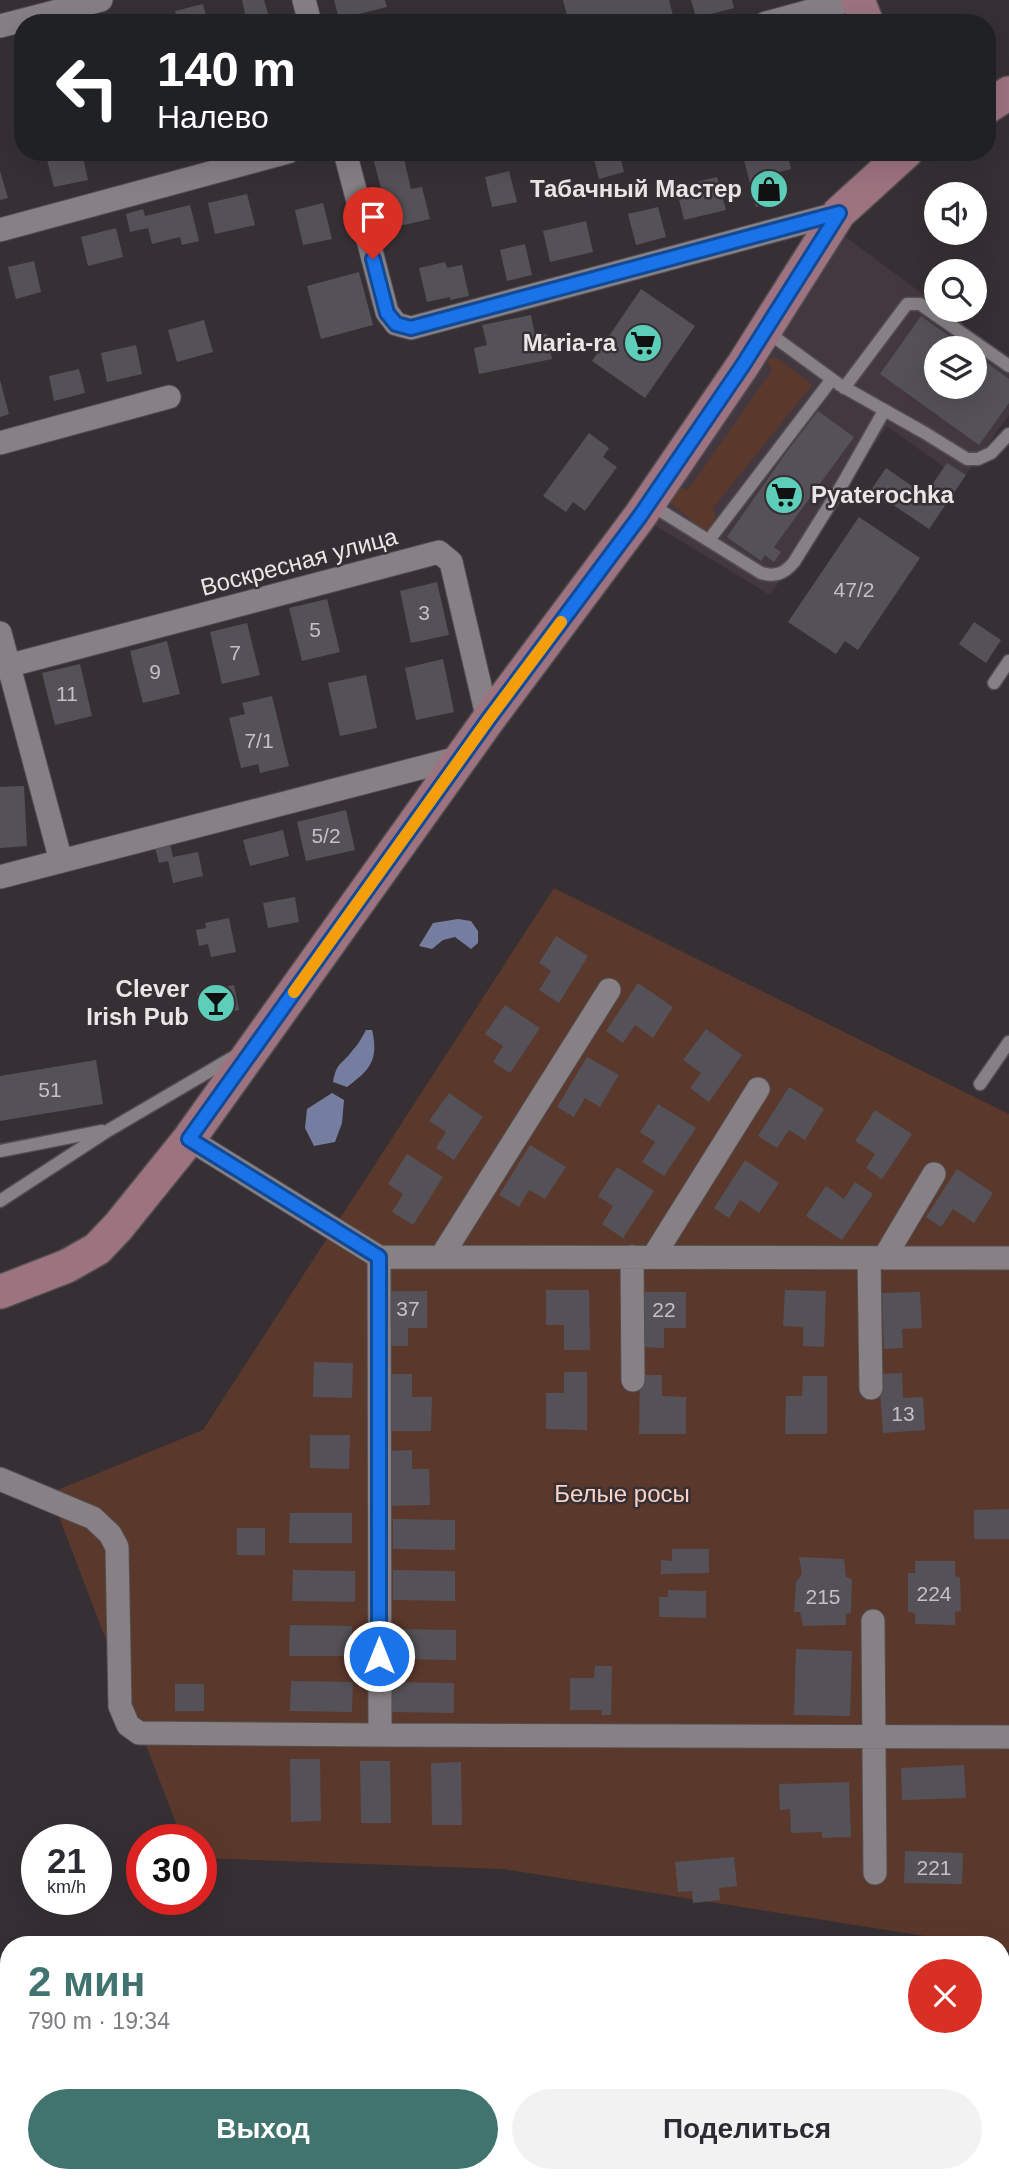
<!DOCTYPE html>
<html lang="ru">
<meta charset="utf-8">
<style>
body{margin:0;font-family:Helvetica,sans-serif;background:#f2f2f3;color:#2b2b33;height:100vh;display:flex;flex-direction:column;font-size:26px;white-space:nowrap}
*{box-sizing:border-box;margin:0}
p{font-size:23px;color:#7c7c81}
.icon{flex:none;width:38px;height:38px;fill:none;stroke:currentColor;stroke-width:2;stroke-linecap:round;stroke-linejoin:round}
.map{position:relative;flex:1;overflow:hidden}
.side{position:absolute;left:0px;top:1936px;width:1010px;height:247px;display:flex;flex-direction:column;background:#fff;border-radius:28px 28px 0 0;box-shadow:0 7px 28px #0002}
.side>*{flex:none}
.guide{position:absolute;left:14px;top:14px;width:982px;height:147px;border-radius:28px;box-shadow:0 7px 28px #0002;background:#202124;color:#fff;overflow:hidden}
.fabs{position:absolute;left:924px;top:182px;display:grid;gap:14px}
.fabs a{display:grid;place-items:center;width:63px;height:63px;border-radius:50%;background:#fff;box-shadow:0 7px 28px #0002;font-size:35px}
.speed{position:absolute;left:21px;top:1824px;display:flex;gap:14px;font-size:35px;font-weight:700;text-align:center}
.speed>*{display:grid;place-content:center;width:91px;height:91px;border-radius:50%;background:#fff;box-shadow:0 7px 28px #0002;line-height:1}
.speed small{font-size:18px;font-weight:400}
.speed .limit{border:10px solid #d22;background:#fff;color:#111}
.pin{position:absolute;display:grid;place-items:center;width:60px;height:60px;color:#fff;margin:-72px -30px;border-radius:50% 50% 50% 0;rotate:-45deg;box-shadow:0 0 7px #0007}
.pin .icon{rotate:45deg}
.me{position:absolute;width:77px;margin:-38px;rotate:0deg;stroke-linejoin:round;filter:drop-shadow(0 0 5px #0008)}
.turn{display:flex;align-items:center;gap:24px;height:147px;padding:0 28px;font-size:32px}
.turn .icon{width:91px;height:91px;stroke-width:2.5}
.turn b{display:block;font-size:49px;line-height:60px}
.round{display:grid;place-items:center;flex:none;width:74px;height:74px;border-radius:37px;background:#f2f2f3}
.headline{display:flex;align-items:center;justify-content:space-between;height:119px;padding:0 28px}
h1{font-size:42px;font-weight:600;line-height:52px;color:#42746f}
.cta{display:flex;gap:14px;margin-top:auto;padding:14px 28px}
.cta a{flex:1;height:80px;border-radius:42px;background:#42746f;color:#fff;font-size:28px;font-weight:600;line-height:80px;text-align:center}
.cta a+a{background:#f2f2f3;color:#2b2b33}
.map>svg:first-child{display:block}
</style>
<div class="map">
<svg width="1009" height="2181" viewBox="0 0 1009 2181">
<rect width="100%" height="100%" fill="#363034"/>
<!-- built -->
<path fill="#433840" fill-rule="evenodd" d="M831,226l105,78v6h8l65,48v57l-47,65 -75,-54 -117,169 -130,-79zM936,348h39v39h-39z"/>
<!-- green -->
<path fill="#5b382c" d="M771,358l8,1 33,26 -99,123 3,10 -7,11 -6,1 -32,-27 -1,-7 4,-7 7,-1 7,2 84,-120 -5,-8z
M554,888l455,226v836l-8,-2v-4h-26l-472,-75 -302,-11v-19h-19l-132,-346 153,-63z"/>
<!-- water -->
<path fill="#757ea1" d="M458,919l13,2 7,10v12l-7,6 -16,-12 -12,3 -11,9 -13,-3 14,-23z
M366,1030h6c7,30 -2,40 -25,57l-14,-5c4,-21 9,-17 19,-31 6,-6 10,-14 14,-21z
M332,1093l12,7 -2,23 -7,19 -21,4 -9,-18 2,-19z"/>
<!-- building -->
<path fill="#545258" d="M242,0h22l5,17 -22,5z
M334,0h51l2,7 -48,12z
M563,0h106l6,23h-106z
M691,0h41l2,8 -38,10z
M203,4l5,19h-30l-3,-12z
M126,15l1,8h-29v-1z
M45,152h37l6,28 -34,7z
M592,152h57v1l-28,7 3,12 -25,7z
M742,152h45l4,17 -16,4 7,28 -26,6z
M403,154l8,35 11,-2 8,32 -39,9 -17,-67z
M0,171l8,27 -8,2z
M509,171l8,31 -25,5 -7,-30z
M717,177l9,33 -42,10 -8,-33z
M247,194l8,31 -40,9 -7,-31z
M323,203l9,36 -29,6 -8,-35z
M190,205l9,36 -17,4 -2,-8 -28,7 -4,-16 -18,4 -4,-18 17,-5 2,7z
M658,207l8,30 -30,8 -8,-31z
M586,221l7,31 -43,10 -7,-31z
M116,228l7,29 -35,9 -7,-29z
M525,244l7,31 -25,6 -7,-31z
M34,261l7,31 -25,7 -8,-32z
M445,262l2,6 15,-3 7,31 -19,4v-3l-23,5 -8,-34z
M359,272l14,53 -52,14 -14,-53z
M641,289l54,37 -50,72 -53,-37z
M531,315l4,21 12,-2 5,25 -73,15 -5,-26 13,-3 -5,-20z
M921,316l45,32h-30v39h39v-33l34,25v24l-30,42 -99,-71z
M204,320l9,32 -36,10 -9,-32z
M136,345l6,29 -35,8 -6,-29z
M79,369l6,24 -31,8 -5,-25z
M0,380l9,34 -9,3z
M818,411l36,26 -80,110 7,5 -7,10 -9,-7 -4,6 -34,-24 58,-83z
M589,433l20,15 -6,9 14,10 -32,44 -12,-9 -7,10 -23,-16z
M947,463l19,12 -37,54 -58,-39 15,-22 39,27z
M859,517l61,41 -62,92 -13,-9 -9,13 -48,-32z
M437,582l12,53 -38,8 -11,-52z
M327,599l13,53 -38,9 -13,-53z
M974,622l27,18 -15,23 -27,-19z
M247,623l13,52 -38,9 -12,-52z
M167,641l13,53 -37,9 -13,-52z
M443,659l11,53 -38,8 -11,-52z
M80,664l12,52 -37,9 -13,-52z
M366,675l11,53 -37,8 -12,-53z
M272,696l17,70 -29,7 -2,-9 -17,4 -12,-50 16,-4 -3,-11z
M24,786l3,60 -27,2v-61z
M346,810l9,40 -49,11 -9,-39z
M283,830l6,26 -39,10 -7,-26z
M170,844l3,13 25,-5 5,24 -30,7 -5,-22 -9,2 -4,-16z
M295,897l4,25 -31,6 -5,-25z
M229,918l7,34 -25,5 -3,-13 -9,2 -3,-16 10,-2 -1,-5z
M556,936l32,20 -29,47 -20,-13 12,-19 -12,-8z
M638,983l35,24 -20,31 -18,-13 -12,18 -17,-12z
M234,985l5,25 -37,8 -5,-25z
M505,1005l35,23 -30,45 -17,-11 10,-16 -18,-12z
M706,1029l36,26 -33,47 -19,-14 11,-15 -18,-13z
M587,1057l32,18 -19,32 -15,-9 -11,19 -17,-10z
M96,1060l7,44 -103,17v-45z
M789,1087l35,22 -19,31 -16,-10 -12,18 -19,-12z
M449,1093l34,24 -29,43 -18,-12 10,-16 -17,-11z
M658,1104l38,24 -32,48 -22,-14 13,-20 -15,-10z
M875,1110l37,24 -30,45 -16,-11 9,-14 -20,-13z
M530,1145l36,22 -21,32 -16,-9 -10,17 -20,-12z
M407,1154l36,23 -30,48 -21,-13 11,-18 -15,-10z
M745,1160l34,23 -20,30 -19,-13 -11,18 -15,-10z
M617,1167l37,24 -31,47 -21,-14 11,-18 -15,-10z
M957,1169l36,24 -19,30 -21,-14 -12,18 -15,-10z
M855,1182l18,12 -31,46 -36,-24 20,-30 18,13z
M546,1290h43l1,60h-26v-25h-18z
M785,1290l41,1 -2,56 -21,-1v-19l-20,-1z
M389,1291h38v37h-19v18h-20z
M643,1292h43v36h-22v20l-22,-1z
M920,1292l2,36 -20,1 1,19 -19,1 -2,-56z
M314,1362l39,1 -1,35 -39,-1z
M564,1372h23v58l-41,-1v-36h18z
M902,1373l1,25 20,-1 2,33 -42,3 -4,-59z
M390,1374h22v23h20l-1,34h-41z
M640,1375h22v21l24,1v37h-47z
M803,1376h24v58h-42l1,-38h16z
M310,1435h40l-1,34 -39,-1z
M412,1450v19h17l1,36 -41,1 -1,-55z
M1009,1509v30h-35v-29z
M290,1513h62v30h-63z
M393,1519l62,1v30l-62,-1z
M237,1528h28v27h-28z
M672,1549h37v24l-48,1v-14l11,1z
M799,1557l45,2 2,18 6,2 -1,34 -5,1v11l-43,1 -3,-14h-6l2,-30 6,-8z
M915,1561h40v15l5,2 1,33 -6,1v13l-40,-1v-11l-7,-1v-39h7z
M293,1570l62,1v31l-63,-1z
M393,1570l62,1v30l-62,-1z
M668,1590l38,1v27l-47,-1v-20h9z
M290,1625l62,1v30h-63z
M394,1629l62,1v30l-63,-1z
M796,1649l56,2 -2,65 -56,-1z
M595,1666h17l-1,49h-9v-5h-32v-32h24z
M291,1681l62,1 -1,30 -62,-1z
M392,1682l62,1v30l-62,-1z
M175,1684h29v27h-29z
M290,1759h30l1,62 -30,1z
M360,1761h30l1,62h-30z
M461,1762l1,63h-30l-1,-62z
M964,1765l2,33 -64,2 -1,-32z
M849,1782l2,55 -29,1v-6l-31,1 -1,-24 -10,1 -1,-26z
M905,1851l58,2 -1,31 -58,-1z
M734,1857l3,29 -18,2 1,12 -27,3 -1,-12 -14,1 -3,-30z"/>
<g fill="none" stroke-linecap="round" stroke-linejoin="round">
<defs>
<path id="lane" d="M766,331l74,54 85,48 42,26h11l13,-6 18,-19
M844,388l63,-84h13l89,62
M648,503l113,70c14,4 23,1 33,-11l45,-72 45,-79
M709,540l123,-161
M994,683l15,-22
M980,1084l29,-42
M0,1151l102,-20
M0,1201l109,-71 128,-75"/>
<path id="street" d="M304,0l6,23
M766,23l85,-23
M0,26l101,-26
M345,152l42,160 9,12 15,4 428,-115
M0,230l288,-78
M0,443l169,-46
M0,633l61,228
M0,668l439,-116 12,10 37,158
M0,877l462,-120
M189,1139l190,118 630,1
M379,1257l1,478
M441,1257l168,-267
M632,1257l1,123
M653,1257l105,-168
M869,1258l2,130
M884,1258l50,-84
M0,1479l93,39 17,16 7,13 3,159 8,19 11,8 241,2 629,2
M873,1621l2,252"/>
<path id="secondary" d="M858,0l9,23
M987,107l22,-14
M0,1292l67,-26 30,-17 21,-22 71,-88 299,-419 152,-204 103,-151 96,-152 67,-61"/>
</defs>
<!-- lane casing -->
<use href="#lane" stroke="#524e51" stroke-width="15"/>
<!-- street casing -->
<use href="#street" stroke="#524e51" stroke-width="25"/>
<!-- secondary casing -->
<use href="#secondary" stroke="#524e51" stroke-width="36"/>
<!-- lane -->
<use href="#lane" stroke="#878085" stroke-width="12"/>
<!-- street -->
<use href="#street" stroke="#878085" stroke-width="23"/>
<!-- secondary -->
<use href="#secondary" stroke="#9d7380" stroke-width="33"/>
</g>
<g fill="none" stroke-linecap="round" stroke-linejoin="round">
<defs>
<path id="route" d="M373,259l14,54 9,11 15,4 428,-115 -96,152 -103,151 -152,204 -299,419 190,118v399"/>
</defs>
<!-- route casing -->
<use href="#route" stroke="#114b97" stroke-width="18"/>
<!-- route -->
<use href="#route" stroke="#1a73e8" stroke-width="12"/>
<!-- slow -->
<path stroke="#f59e0b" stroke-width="12" d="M294,992l194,-272 73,-98"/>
</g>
<!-- icons -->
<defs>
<symbol id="shop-disc" viewBox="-11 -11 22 22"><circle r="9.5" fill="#5dceb9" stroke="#363034"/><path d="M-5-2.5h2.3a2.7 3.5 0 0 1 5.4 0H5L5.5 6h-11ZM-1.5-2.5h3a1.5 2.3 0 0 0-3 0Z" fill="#111"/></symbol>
<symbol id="supermarket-disc" viewBox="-11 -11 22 22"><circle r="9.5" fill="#5dceb9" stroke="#363034"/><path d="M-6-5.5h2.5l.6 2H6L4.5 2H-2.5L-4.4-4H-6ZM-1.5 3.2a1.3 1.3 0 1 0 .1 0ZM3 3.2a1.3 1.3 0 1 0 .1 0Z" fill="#111"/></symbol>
<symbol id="bar-disc" viewBox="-11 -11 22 22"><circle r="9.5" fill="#5dceb9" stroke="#363034"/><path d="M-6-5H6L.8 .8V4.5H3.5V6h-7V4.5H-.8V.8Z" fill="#111"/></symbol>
</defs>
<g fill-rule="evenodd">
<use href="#shop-disc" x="747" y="167" width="44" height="44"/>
<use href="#supermarket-disc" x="621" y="321" width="44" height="44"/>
<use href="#supermarket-disc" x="762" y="473" width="44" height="44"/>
<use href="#bar-disc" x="194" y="981" width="44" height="44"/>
</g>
<g text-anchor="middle" stroke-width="5" stroke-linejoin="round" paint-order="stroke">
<!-- number labels -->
<g font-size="21" fill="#c4c1c4">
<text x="854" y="597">47/2</text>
<text x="424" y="620">3</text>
<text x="315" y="637">5</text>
<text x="235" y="660">7</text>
<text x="155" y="679">9</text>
<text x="67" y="701">11</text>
<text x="259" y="748">7/1</text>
<text x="326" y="843">5/2</text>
<text x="50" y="1097">51</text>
<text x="408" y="1316">37</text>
<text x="664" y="1317">22</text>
<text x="903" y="1421">13</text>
<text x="934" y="1601">224</text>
<text x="823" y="1604">215</text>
<text x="934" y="1875">221</text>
</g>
<!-- poi labels -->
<g font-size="24" font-weight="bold" fill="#eae6e8" stroke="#363034" text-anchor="end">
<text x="742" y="197">Табачный Мастер</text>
<text x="616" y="351">Maria-ra</text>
<text x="811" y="503" text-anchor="start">Pyaterochka</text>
<text x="189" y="997">Clever<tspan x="189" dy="28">Irish Pub</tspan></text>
</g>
<!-- street labels -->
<g font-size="24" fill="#eae6e8" stroke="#363034">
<text transform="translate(299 562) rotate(-15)" y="8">Воскресная улица</text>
</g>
<!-- park labels -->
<g font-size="24" fill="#fcd2c4" stroke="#363034">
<text x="622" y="1502">Белые росы</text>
</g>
</g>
</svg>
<div class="fabs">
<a><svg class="icon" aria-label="sound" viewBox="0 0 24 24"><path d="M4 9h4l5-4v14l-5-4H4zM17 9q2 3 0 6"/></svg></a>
<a><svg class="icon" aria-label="search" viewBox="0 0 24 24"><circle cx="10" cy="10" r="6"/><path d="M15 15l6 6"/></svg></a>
<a><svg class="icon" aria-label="layers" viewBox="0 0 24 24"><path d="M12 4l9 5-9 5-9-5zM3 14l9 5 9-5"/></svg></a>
</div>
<div class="speed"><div>21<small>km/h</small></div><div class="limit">30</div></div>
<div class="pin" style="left:373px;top:259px;background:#d93025"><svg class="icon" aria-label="arrive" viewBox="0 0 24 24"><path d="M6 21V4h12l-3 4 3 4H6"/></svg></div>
<svg class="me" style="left:379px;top:1656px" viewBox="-20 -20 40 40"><circle r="17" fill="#1a73e8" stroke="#fff" stroke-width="3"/><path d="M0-11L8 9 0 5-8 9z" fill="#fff"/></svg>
<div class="guide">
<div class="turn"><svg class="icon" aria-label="left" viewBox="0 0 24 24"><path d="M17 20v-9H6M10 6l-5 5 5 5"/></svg><div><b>140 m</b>Налево</div></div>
</div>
<section class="side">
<div class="headline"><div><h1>2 мин</h1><p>790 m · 19:34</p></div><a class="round" style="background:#d93025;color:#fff"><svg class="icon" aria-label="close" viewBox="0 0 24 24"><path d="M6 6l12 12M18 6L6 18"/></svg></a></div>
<div class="cta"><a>Выход</a><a>Поделиться</a></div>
</section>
</div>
